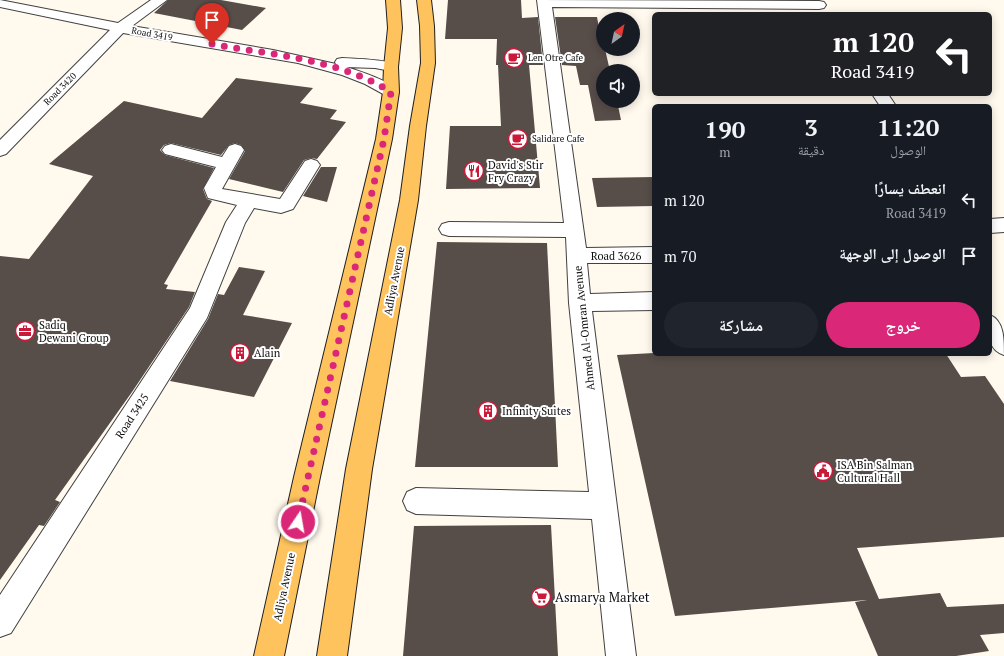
<!DOCTYPE html>
<html lang="ar">
<meta charset="utf-8">
<style>
body{margin:0;font-family:"PT Serif","Noto Naskh Arabic",serif;background:#20242c;color:#f1f3f6;direction:rtl;height:100vh;display:flex;flex-direction:column;font-size:15px;white-space:nowrap}
*{box-sizing:border-box;margin:0}
p{font-size:13px;color:#9ea1a6}
.icon{flex:none;width:22px;height:22px;fill:none;stroke:currentColor;stroke-width:2;stroke-linecap:round;stroke-linejoin:round}
.map{position:relative;flex:1;overflow:hidden;direction:ltr}
.drawer{position:absolute;left:652px;top:104px;width:340px;height:252px;display:flex;flex-direction:column;background:#171b24;border-radius:6px;box-shadow:0 2px 10px #0003;direction:rtl}
.drawer>*{flex:none}
.hud{position:absolute;left:652px;top:12px;width:340px;height:84px;border-radius:6px;box-shadow:0 2px 10px #0003;direction:rtl;background:#202124;color:#fff;overflow:hidden}
.needle{width:26px;rotate:33deg}
.buttons{position:absolute;left:596px;top:12px;display:grid;gap:8px}
.buttons a{display:grid;place-items:center;width:44px;height:44px;border-radius:50%;background:#171b24;box-shadow:0 2px 10px #0003;font-size:20px}
.pin{position:absolute;display:grid;place-items:center;width:34px;height:34px;color:#fff;margin:-41px -17px;border-radius:50% 50% 50% 0;rotate:-45deg;box-shadow:0 0 4px #0007}
.pin .icon{rotate:45deg}
.me{position:absolute;width:44px;margin:-22px;rotate:12deg;stroke-linejoin:round;filter:drop-shadow(0 0 3px #0008)}
.turn{display:flex;align-items:center;gap:14px;height:84px;padding:0 12px;font-size:18px}
.turn .icon{width:52px;height:52px;stroke-width:2.5}
.turn b{display:block;font-size:28px;line-height:34px}
.eta{display:flex;justify-content:space-evenly;align-items:center;height:68px;text-align:center}
.eta b{font-size:24px;font-weight:700;line-height:28px}
.cta{display:flex;gap:8px;margin-top:auto;padding:8px 12px}
.cta a{flex:1;height:46px;border-radius:24px;background:#db2777;color:#fff;font-size:16px;font-weight:700;line-height:46px;text-align:center}
.cta a+a{background:#20242c;color:#f1f3f6}
ul{padding:0;list-style:none}
li{display:flex;align-items:center;gap:12px;height:56px;padding:0 12px}
li div{flex:1}
li b{display:block;font-size:15px}
li em{font-style:normal}
.map>svg:first-child{display:block}
</style>
<div class="map">
<svg width="1004" height="656" viewBox="0 0 1004 656">
<rect width="100%" height="100%" fill="#fff9ee"/>
<!-- building -->
<path fill="#574d49" d="M168,0h53l45,8 -24,22 -88,-17z
M448,0h73l1,18 16,-1 5,48h-14l11,123 -94,1 4,-63h51l-3,-61h-2l1,-26h-52z
M555,17h42l6,32h2l5,22h-7v30h14l4,19 -26,1 -7,-36h-8l-4,-19 -14,-1z
M236,78l77,10 -13,15 37,7 -7,9 16,3 -29,37 -6,-1 -7,2 -21,32 -54,-13 16,-28 -4,-6 -6,-2 -6,2 -8,10 -50,-12 -7,2 -4,5 5,5 49,13 -11,21 4,10 5,2 -48,83 4,1 -2,4 29,3 -6,15 -57,85 -77,108 5,2 -16,24 -5,-1 -39,55v-324l29,3 64,-83 -44,-12 75,-63 78,17z
M321,167h16l-10,35 -24,-6z
M654,177v29l-57,1 -5,-29z
M437,242l110,1 11,224h-143z
M239,267l26,4 -22,44 49,8 -38,74 -84,-16 38,-62 10,-25 6,1z
M654,353v1h292l15,23 24,-1 19,28v133l-147,11 22,51 61,-6 7,14 57,-3v29l-24,2 9,16 -33,5h-78l-23,-54 12,-2 -192,16 -58,-261z
M551,525l7,131h-155l11,-130z"/>
<g fill="none" stroke-linecap="round" stroke-linejoin="round">
<defs>
<path id="minor" d="M0,0l118,23 33,-23h16l-35,26 141,24 63,14 -1,-2 2,-3 5,-1c18,1 36,1 54,6l2,3 -2,3 -5,1 -16,-3 -29,-1c13,4 45,14 53,25l-2,3 -6,2 -6,-2 -20,-11 -23,-9 -44,-12 -175,-30 -117,121 -6,2v-16l110,-110 -110,-23z
M537,0l282,1 5,1 2,3 -2,3 -5,1 -267,-2 34,241 68,-1v16h-67l3,31 64,-2v18l-62,1 44,345h-30l-14,-137 -176,-5 -9,-4 -4,-9 4,-9 9,-4 173,4 -20,-189 -3,-66 -117,-1 -7,-2 -3,-5 3,-5 7,-2 115,1z
M872,94h16l8,12h-16z
M171,144l51,13 7,-11 6,-2 6,2 3,4 -22,39 58,10 25,-38 6,-2 6,2 3,4 -27,44 -12,4 -27,-5 -9,15 -38,95 -196,315 -11,4v-42l190,-287 36,-86 11,-17 -29,-7 -4,-10 12,-21 -51,-13 -3,-4 3,-4z
M1004,218v14l-14,1v-14z
M990,315c14,6 14,23 14,40 -19,-7 -14,-23 -14,-40z"/>
<path id="major" d="M386,0h14l2,28 -4,39 1,25 -7,47 -72,338 -36,179h-30l40,-179 82,-338 7,-47 1,-25 4,-39z
M417,0h14l3,26 1,37 -9,63 -8,74 -46,269 -25,187h-30l29,-187 54,-269 10,-74 11,-63 -1,-37z"/>
</defs>
<!-- minor casing -->
<use href="#minor" stroke="#414141" stroke-width="2"/>
<!-- major casing -->
<use href="#major" stroke="#1f1f1f" stroke-width="2"/>
<!-- minor -->
<use href="#minor" fill="#fff" fill-rule="evenodd"/>
<!-- major -->
<use href="#major" fill="#ffc35e" fill-rule="evenodd"/>
</g>
<g fill="none" stroke-linecap="round" stroke-linejoin="round">
<!-- route -->
<path stroke="#db2777" stroke-width="7" stroke-dasharray="0 12.6" d="M212,44c60,11 127,15 179,48l-7,47 -86,383"/>
</g>
<!-- icons -->
<defs>
<symbol id="cafe-ring" viewBox="-11 -11 22 22"><circle r="9.5" fill="#fff" stroke="#ca1939" stroke-width="1.5"/><path d="M-5.5-4.5H6V0H3Q3 3.5 0 3.5H-2.5Q-5.5 3.5-5.5 0ZM3-3.2v2h1.7v-2ZM-6 4.5H4V6H-6Z" fill="#ca1939"/></symbol>
<symbol id="restaurant-ring" viewBox="-11 -11 22 22"><circle r="9.5" fill="#fff" stroke="#ca1939" stroke-width="1.5"/><path d="M-5-6h1v4h1v-4h1v4h1v-4h1v5L-1.5 .5V6h-2V.5L-5-1ZM5-6V6H3V1.5H1.5Q1.5-4 5-6Z" fill="#ca1939"/></symbol>
<symbol id="office-ring" viewBox="-11 -11 22 22"><circle r="9.5" fill="#fff" stroke="#ca1939" stroke-width="1.5"/><path d="M-6-3h4V-5.5h4V-3h4V5H-6ZM-1-4.5V-3h2v-1.5ZM-6 0V1H6V0Z" fill="#ca1939"/></symbol>
<symbol id="building-ring" viewBox="-11 -11 22 22"><circle r="9.5" fill="#fff" stroke="#ca1939" stroke-width="1.5"/><path d="M-4-6H4V6H1V3H-1V6H-4ZM-2.5-4.3h1.7v1.8h-1.7ZM.8-4.3h1.7v1.8H.8ZM-2.5-1h1.7V.8h-1.7ZM.8-1h1.7V.8H.8Z" fill="#ca1939"/></symbol>
<symbol id="civic-ring" viewBox="-11 -11 22 22"><circle r="9.5" fill="#fff" stroke="#ca1939" stroke-width="1.5"/><path d="M-.6-6.5H3V-4.5H.6V-3L4-1V1h2V6H-6V1h2V-1L-.6-3ZM-1.2 2.5V6h2.4V2.5Z" fill="#ca1939"/></symbol>
<symbol id="supermarket-ring" viewBox="-11 -11 22 22"><circle r="9.5" fill="#fff" stroke="#ca1939" stroke-width="1.5"/><path d="M-6-5.5h2.5l.6 2H6L4.5 2H-2.5L-4.4-4H-6ZM-1.5 3.2a1.3 1.3 0 1 0 .1 0ZM3 3.2a1.3 1.3 0 1 0 .1 0Z" fill="#ca1939"/></symbol>
</defs>
<g fill-rule="evenodd">
<use href="#cafe-ring" x="503" y="47" width="22" height="22"/>
<use href="#cafe-ring" x="507" y="128" width="22" height="22"/>
<use href="#restaurant-ring" x="463" y="160" width="22" height="22"/>
<use href="#office-ring" x="14" y="320" width="22" height="22"/>
<use href="#building-ring" x="229" y="342" width="22" height="22"/>
<use href="#building-ring" x="477" y="400" width="22" height="22"/>
<use href="#civic-ring" x="812" y="460" width="22" height="22"/>
<use href="#supermarket-ring" x="530" y="586" width="22" height="22"/>
</g>
<g text-anchor="middle" stroke-width="4" stroke-linejoin="round" paint-order="stroke">
<!-- far-street labels -->
<g font-size="9" fill="#0e0e0e" stroke="#fff">
<text transform="translate(152 34) rotate(10)" y="3">Road 3419</text>
<text transform="translate(60 89) rotate(-45)" y="3">Road 3420</text>
</g>
<!-- far-poi labels -->
<g font-size="9" fill="#0e0e0e" stroke="#fff" text-anchor="start">
<text x="528" y="61">Len Otre Cafe</text>
<text x="532" y="142">Salidare Cafe</text>
</g>
<!-- poi labels -->
<g font-size="11" fill="#0e0e0e" stroke="#fff" text-anchor="start">
<text x="488" y="169">David's Stir<tspan x="488" dy="13">Fry Crazy</tspan></text>
<text x="39" y="329">Sadiq<tspan x="39" dy="13">Dewani Group</tspan></text>
<text x="254" y="357">Alain</text>
<text x="502" y="415">Infinity Suites</text>
<text x="837" y="469">ISA Bin Salman<tspan x="837" dy="13">Cultural Hall</tspan></text>
</g>
<!-- street labels -->
<g font-size="11" fill="#0e0e0e" stroke="#fff">
<text x="616" y="260">Road 3626</text>
<text transform="translate(394 281) rotate(-79)" y="4">Adliya Avenue</text>
<text transform="translate(584 328) rotate(-96)" y="4">Ahmed Al-Omran Avenue</text>
<text transform="translate(132 416) rotate(-57)" y="4">Road 3425</text>
<text transform="translate(284 587) rotate(-78)" y="4">Adliya Avenue</text>
</g>
<!-- near-poi labels -->
<g font-size="13" fill="#0e0e0e" stroke="#fff" text-anchor="start">
<text x="555" y="602">Asmarya Market</text>
</g>
</g>
</svg>
<div class="buttons">
<a><svg class="needle" viewBox="-14 -14 28 28"><path d="M0-13l5 13h-10z" fill="#e53935"/><path d="M0 13l5-13h-10z" fill="#9ea1a6"/></svg></a>
<a><svg class="icon" aria-label="sound" viewBox="0 0 24 24"><path d="M4 9h4l5-4v14l-5-4H4zM17 9q2 3 0 6"/></svg></a>
</div>
<div class="pin" style="left:212px;top:44px;background:#d93025"><svg class="icon" aria-label="arrive" viewBox="0 0 24 24"><path d="M6 21V4h12l-3 4 3 4H6"/></svg></div>
<svg class="me" style="left:298px;top:522px" viewBox="-20 -20 40 40"><circle r="17" fill="#db2777" stroke="#fff" stroke-width="3"/><path d="M0-11L8 9 0 5-8 9z" fill="#fff"/></svg>
<div class="hud">
<div class="turn"><svg class="icon" aria-label="left" viewBox="0 0 24 24"><path d="M17 20v-9H6M10 6l-5 5 5 5"/></svg><div><b>120 m</b>Road 3419</div></div>
</div>
<section class="drawer">
<div class="eta">
<div><b>11:20</b><p>الوصول</p></div>
<div><b>3</b><p>دقيقة</p></div>
<div><b>190</b><p>m</p></div>
</div>
<ul>
<li><svg class="icon" aria-label="left" viewBox="0 0 24 24"><path d="M17 20v-9H6M10 6l-5 5 5 5"/></svg><div><b>انعطف يسارًا</b><p>Road 3419</p></div><em>120 m</em></li>
<li><svg class="icon" aria-label="arrive" viewBox="0 0 24 24"><path d="M6 21V4h12l-3 4 3 4H6"/></svg><div><b>الوصول إلى الوجهة</b></div><em>70 m</em></li>
</ul>
<div class="cta"><a>خروج</a><a>مشاركة</a></div>
</section>
</div>
